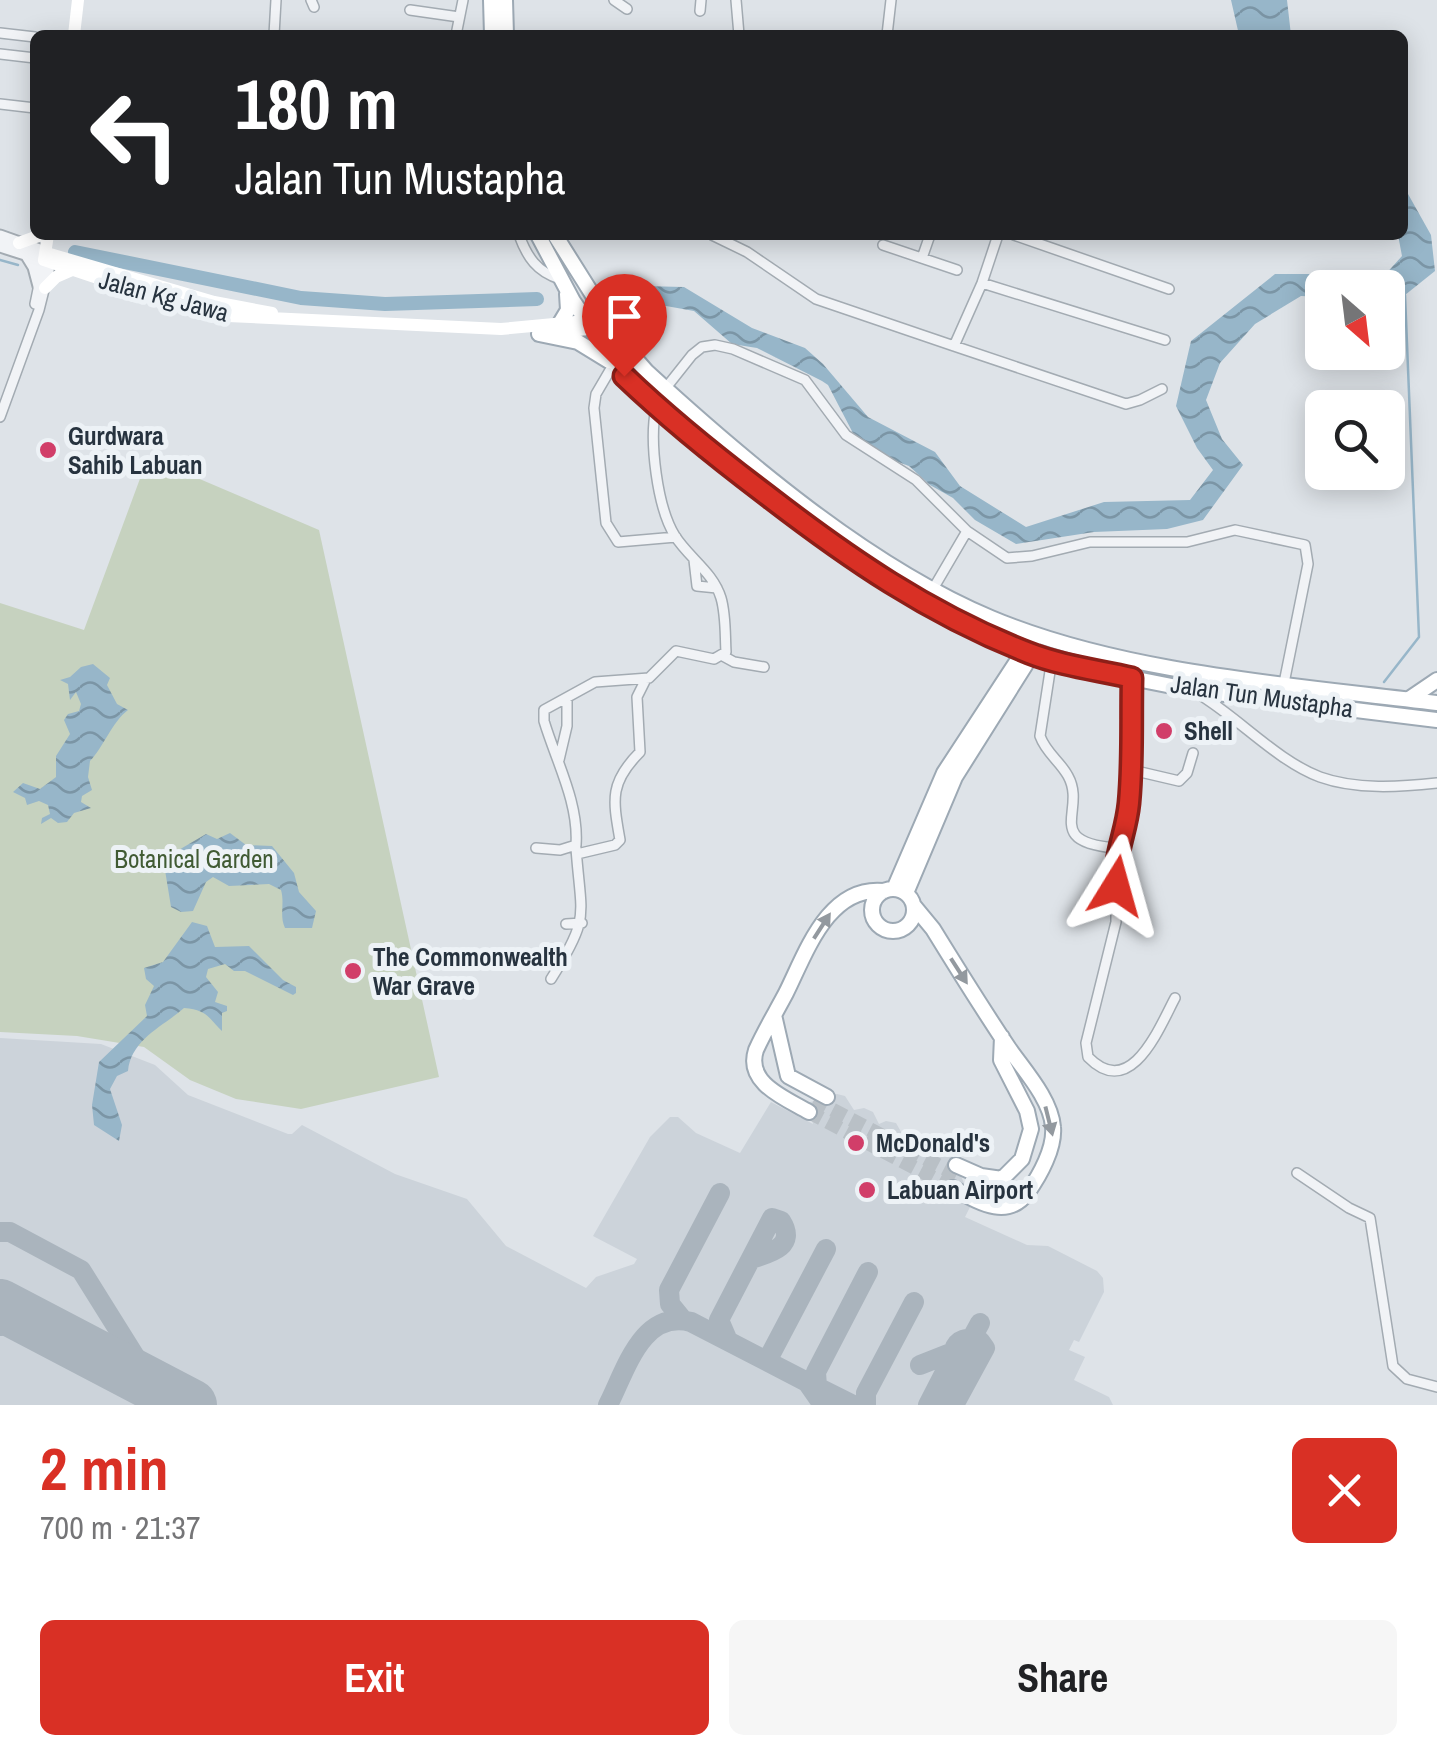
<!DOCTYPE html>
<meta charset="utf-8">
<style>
body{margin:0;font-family:"Archivo Narrow",sans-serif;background:#f6f6f6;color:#202124;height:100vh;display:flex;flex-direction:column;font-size:38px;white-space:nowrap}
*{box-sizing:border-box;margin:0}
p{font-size:32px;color:#757577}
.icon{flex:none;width:55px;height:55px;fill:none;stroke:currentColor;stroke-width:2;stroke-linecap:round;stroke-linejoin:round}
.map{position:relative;height:1405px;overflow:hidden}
.drawer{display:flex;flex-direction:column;background:#fff;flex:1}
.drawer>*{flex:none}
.hud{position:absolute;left:30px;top:30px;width:1378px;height:210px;border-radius:15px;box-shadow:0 5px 25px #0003;background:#202124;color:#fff;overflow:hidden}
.needle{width:65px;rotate:152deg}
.buttons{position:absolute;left:1305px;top:270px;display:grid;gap:20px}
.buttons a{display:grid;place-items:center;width:100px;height:100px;border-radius:15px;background:#fff;box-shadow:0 5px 25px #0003;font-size:50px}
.pin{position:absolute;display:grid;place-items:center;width:85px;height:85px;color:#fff;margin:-102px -42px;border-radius:50% 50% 50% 0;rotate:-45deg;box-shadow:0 0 10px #0007}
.pin .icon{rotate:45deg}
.me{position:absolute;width:110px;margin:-55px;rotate:8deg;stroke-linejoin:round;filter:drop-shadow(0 0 8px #0008)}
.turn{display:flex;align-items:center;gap:35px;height:210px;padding:0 40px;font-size:45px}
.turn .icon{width:130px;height:130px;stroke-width:2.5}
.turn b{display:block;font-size:70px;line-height:85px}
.round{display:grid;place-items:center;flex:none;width:105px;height:105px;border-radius:15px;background:#f6f6f6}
.headline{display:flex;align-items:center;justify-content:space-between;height:170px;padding:0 40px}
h1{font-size:60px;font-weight:700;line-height:75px;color:#d93025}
.action{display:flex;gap:20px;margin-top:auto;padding:20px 40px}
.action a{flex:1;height:115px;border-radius:15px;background:#d93025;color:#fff;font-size:40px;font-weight:700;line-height:115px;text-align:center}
.action a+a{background:#f6f6f6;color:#202124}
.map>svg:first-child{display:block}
</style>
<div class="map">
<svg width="1437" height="1405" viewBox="0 0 1437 1405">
<defs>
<pattern id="water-waves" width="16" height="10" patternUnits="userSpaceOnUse" patternTransform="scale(2.5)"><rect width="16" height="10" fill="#97b6c9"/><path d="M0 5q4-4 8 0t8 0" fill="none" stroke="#7b95a5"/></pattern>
</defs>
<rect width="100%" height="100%" fill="#dee3e8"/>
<!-- built -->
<path fill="#ccd3da" d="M0,1038l101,6 54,21 33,30 100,39h4l10,-9 93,49 72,25 39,47 80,42 10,-11 38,-13 3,-5 -44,-23 57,-99 20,-20h8l18,16 44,20 31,-51 42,22 -6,-21 30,-9 8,2 9,14 10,-2 9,4 6,12 7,-3 10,2 8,14 12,-4 9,5 6,12 10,-3 8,2 15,34 -21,10 27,14 -5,10 62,28 21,1 49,25 6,7 1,14 -25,50 -5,-2 -5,10 16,7 -11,23 35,17 4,8h-1113z"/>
<!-- green -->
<path fill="#c6d2bf" d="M148,457l171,73 120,547 -138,32 -65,-10 -46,-19 -46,-33 -67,-11 -77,-4v-429l84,27z"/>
<!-- water -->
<path fill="url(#water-waves)" d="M1231,0h56l4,35h-52z
M1403,185l28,50 4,36 -30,24 -17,6v-13h-66v9l-21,-1 -46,28 -35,39 -14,37 16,39 21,26 -40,55 -36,9 -73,3 -78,12 -41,-24 -22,-22 -23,-13 -21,-19 -35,-13 -19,-16 -27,-52 -6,-4 -65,-33 -25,-4 -38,-33 -67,-12 -18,1 -8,-15 83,2 68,41 53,20 18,16 45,53 67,35 25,34 66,41 78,-25 86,-2 23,-30 -16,-22 -21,-42 15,-65 84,-67h44l55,13 28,-31 -4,-21h4z
M93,664l17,14 -3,7 10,19 11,6c-16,12 -25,38 -38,51l-2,16 4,13 -10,6 -1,6 10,6 -17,5 -7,9 -9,1 -7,-5 -10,6 1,-6 8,-4 -2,-9 -9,-4 -12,4 -2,-7 -12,-6 10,-9 17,6 16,-12v-21l14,-22 -6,-14 4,-6 11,-3 2,-7 -5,-12 -6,8 -2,-16 -8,-4 10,-3 11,-10z
M230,833l16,12 26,1 22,27 5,19 17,19 -4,17h-27c-6,-13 0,-24 -4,-38l-12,-6 -40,2 -16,-9 -7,5 -13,29 -12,1 -10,-5 -6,-37 12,-19 29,-17 11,5z
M192,922l15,4 8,21 34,-1 34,34 13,7v6l-3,2 -48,-24h-11l-9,-7 -17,5 -2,8 12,15 -3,10 12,4v5l-5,2v18c-14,-13 -14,-21 -38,-23 -20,18 -53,31 -56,63l-11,5 -7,13 12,36 -3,16 -25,-16 -2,-20 7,-43 48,-46 -2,-11 9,-19 -8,-7 -2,-11 19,-6z"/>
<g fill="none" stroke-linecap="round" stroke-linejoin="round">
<!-- stream -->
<path stroke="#97b6c9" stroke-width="2.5" d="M0,260l18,5
M1384,682l35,-45 -14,-342"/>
<!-- river -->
<path stroke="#97b6c9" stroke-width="14" d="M75,252l226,46 84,6 152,-5"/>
<!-- taxiway -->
<path stroke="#aab4bd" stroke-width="20" d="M0,1232h10l71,38 65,104 20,18
M683,1320l-13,-16 -1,-14 51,-97
M0,1326l26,-3 20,7
M728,1341l-9,-21 53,-102 9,3c16,25 -10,32 -30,38
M767,1361l59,-112
M920,1365l33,-13c4,-14 14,-15 27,-11l5,7 -31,57
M608,1405c18,-35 34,-96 83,-83l116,60 16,23
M853,1405l-36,-18 -1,-15 52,-100
M866,1405v-12l48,-91
M928,1405l18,-35
M948,1405l5,-12 -3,-15 30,-55"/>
<!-- runway -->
<path stroke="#aab4bd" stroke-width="52" d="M0,1305l191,100"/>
<!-- primary-tunnel -->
<path stroke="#b9c0c6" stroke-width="14" stroke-dasharray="14 7" stroke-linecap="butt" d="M814,1100l147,77
M809,1112l144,76"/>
<defs>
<path id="minor" d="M311,0l3,7
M614,0l13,9
M736,0l3,35
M410,10l49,7
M700,11l1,-11
M0,33l35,4
M274,35l2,-35
M456,35l7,-35
M887,35l4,-35
M0,54l35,4
M0,104l35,4
M519,235c8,22 18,37 41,44
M712,235l35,17 69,47 138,47 28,-63 16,-48
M1014,235l155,54
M883,245l74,25
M922,258l8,-23
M982,283l183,57
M35,304l9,-44
M954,346l172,58 14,-4 22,-11
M613,365l-17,29 -2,14 12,115 12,19 58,-5
M665,389l27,-34 10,-8 13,-2 18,4 72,31 41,55 70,45 51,51 40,27 25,-2 58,-14h97l48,-12 70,15 3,19 -24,119
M0,417l39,-107 12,-48
M694,560l3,26 20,2
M933,589l34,-58
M723,656l11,6 30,5
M1051,665l-11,71c6,17 20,25 28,40 19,34 -26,66 48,72
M1133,677l-1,93 -8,65 -8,13v74l-30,121 2,14c43,44 71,-29 87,-59
M1197,693c41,24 80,68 123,84 36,13 80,10 117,6
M559,760l8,-34v-27
M1132,770l47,11 8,-8 6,-20
M536,848l24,2 16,-5c3,-42 -20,-84 -32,-124v-11l51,-28 54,-4 27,-27 38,8 12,-7c-1,-17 0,-37 -5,-54 -8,-26 -32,-40 -46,-62 -18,-29 -26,-95 -19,-128
M577,854l38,-9 5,-5c-7,-40 -11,-57 20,-88l-3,-55 9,-18
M566,924l16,-1
M551,979c40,-63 30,-61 25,-131
M1297,1173l52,35 21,10 23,148 14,13 30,8"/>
<path id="tertiary" d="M0,236l45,16
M0,246l44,14
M26,254l8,13 5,19"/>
<path id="primary" d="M491,0l1,35
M505,0l1,35
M538,235l35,66 51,75 32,32 187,146 39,26 150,75 44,12 116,23 245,30
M555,235l71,113 21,24c97,89 222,195 344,246 133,56 303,67 446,85
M559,325l9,-15 -1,-16
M539,334l39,8 31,19
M1409,699l28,-19
M894,889l50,-116 83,-127 6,-3
M872 910a21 21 0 1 1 42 0a21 21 0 1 1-42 0Z
M906,893l49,-116 71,-113
M914,906l19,23c24,39 49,79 75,118 15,22 43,52 45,80 2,21 -13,48 -25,65 -21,29 -51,9 -75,-4
M774,1015l14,61 39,21
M809,1112c-24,-14 -64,-29 -53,-62 9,-20 20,-38 30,-57 20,-40 42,-108 98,-102
M956,1165l25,11 21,3 20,-20 9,-30 -4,-18 -26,-51 1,-23"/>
</defs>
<!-- minor casing -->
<use href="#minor" stroke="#a3abb2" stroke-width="12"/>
<!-- tertiary casing -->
<use href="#tertiary" stroke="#a3abb2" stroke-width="15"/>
<!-- primary casing -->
<use href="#primary" stroke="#9da9b4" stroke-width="18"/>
<!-- minor -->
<use href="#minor" stroke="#f1f3f6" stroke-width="9"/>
<!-- tertiary -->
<use href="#tertiary" stroke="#f1f3f6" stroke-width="11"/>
<!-- secondary -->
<path stroke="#fff" stroke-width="12" d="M74,35l4,-35
M48,235l-4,25 131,44 53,12 273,13 85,-8
M19,243l22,-8
M50,254l164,48 58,11
M45,288l11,-11 16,-7
M553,334l39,-6"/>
<!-- primary -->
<use href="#primary" stroke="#fff" stroke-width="14"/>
</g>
<!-- one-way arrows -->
<defs><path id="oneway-solid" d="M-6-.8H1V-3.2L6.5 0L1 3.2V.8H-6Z" transform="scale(2.5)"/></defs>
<g fill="#93999f">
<use href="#oneway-solid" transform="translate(822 926) rotate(-57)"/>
<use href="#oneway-solid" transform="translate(959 971) rotate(57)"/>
<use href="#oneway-solid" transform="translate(1049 1121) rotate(76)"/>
</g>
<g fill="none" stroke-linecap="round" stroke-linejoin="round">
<defs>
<path id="route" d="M624,376c44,42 91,80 140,117 84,65 165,121 265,160 33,13 69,17 103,25 -1,41 1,83 -3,125 -3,31 -15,50 -13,83"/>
</defs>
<!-- route casing -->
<use href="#route" stroke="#8d1f18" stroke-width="25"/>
<!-- route -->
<use href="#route" stroke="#d93025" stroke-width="18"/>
</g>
<!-- markers -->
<g fill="#d13e69" stroke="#edf2f6" stroke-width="4">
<circle cx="48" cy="450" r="10"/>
<circle cx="1164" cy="731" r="10"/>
<circle cx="353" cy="971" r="10"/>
<circle cx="856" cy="1143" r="10"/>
<circle cx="867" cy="1190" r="10"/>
</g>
<g text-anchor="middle" stroke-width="10" stroke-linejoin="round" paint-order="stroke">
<!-- street labels -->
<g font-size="25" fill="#27333f" stroke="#edf2f6">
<text transform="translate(164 296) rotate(15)" y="9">Jalan Kg Jawa</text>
<text transform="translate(1262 696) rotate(8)" y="9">Jalan Tun Mustapha</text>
</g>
<!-- poi labels -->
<g font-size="25" font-weight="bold" fill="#27333f" stroke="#edf2f6" text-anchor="start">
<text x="68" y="445">Gurdwara<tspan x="68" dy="29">Sahib Labuan</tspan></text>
<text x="1184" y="740">Shell</text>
<text x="373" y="966">The Commonwealth<tspan x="373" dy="29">War Grave</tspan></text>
<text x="876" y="1152">McDonald's</text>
<text x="887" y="1199">Labuan Airport</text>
</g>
<!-- park labels -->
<g font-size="25" fill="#415b34" stroke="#edf2f6">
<text x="194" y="868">Botanical Garden</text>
</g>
</g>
</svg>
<div class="buttons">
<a><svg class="needle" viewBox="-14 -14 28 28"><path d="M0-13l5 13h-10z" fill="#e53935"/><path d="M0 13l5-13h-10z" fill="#757577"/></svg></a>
<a><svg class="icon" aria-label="search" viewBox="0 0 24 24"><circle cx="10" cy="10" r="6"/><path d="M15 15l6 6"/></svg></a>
</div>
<div class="pin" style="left:624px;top:376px;background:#d93025"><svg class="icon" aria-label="arrive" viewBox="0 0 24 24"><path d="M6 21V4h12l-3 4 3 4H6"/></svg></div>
<svg class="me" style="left:1116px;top:886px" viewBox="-20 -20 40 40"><path d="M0-17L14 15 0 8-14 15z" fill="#d93025" stroke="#fff" stroke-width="4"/></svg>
<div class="hud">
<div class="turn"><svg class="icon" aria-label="left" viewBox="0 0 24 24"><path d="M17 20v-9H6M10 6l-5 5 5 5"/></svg><div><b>180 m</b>Jalan Tun Mustapha</div></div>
</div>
</div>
<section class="drawer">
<div class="headline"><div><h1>2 min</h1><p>700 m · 21:37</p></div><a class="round" style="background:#d93025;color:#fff"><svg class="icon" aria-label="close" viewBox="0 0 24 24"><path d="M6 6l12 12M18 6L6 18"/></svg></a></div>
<div class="action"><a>Exit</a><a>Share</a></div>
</section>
